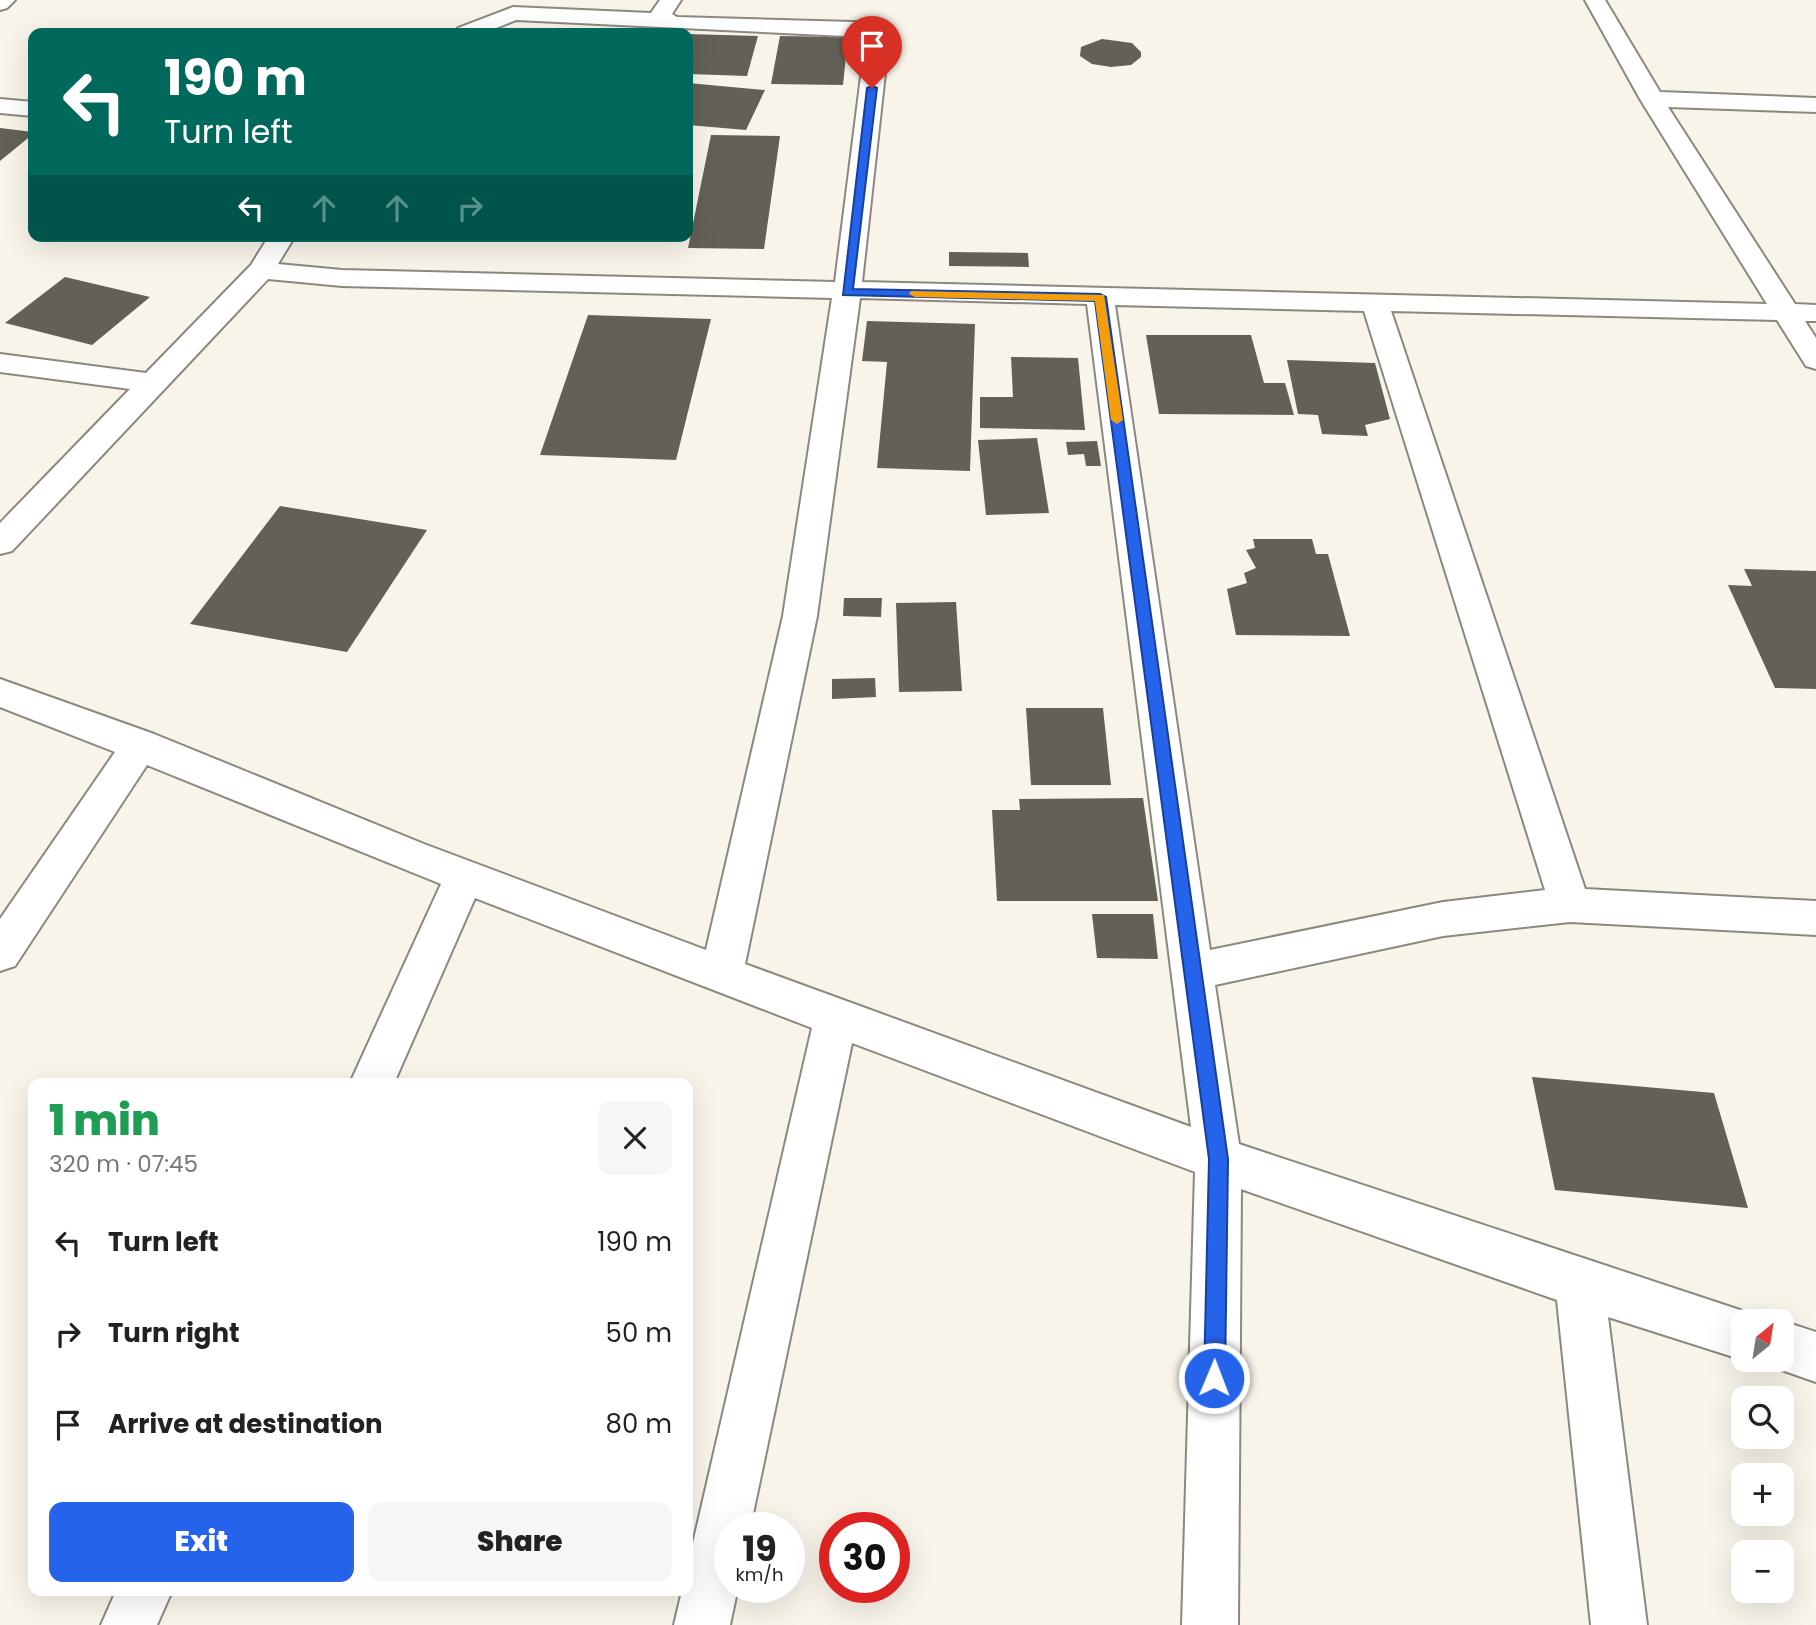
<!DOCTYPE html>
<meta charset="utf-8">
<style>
body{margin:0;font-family:Poppins,sans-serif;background:#f6f6f6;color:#222;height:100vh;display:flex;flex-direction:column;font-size:26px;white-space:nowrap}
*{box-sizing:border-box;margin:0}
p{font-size:23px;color:#767676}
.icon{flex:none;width:38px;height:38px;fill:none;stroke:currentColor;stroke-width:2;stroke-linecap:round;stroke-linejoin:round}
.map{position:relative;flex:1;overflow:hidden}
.details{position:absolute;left:28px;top:1078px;width:665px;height:518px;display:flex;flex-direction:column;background:#fff;border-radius:14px;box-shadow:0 7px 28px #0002}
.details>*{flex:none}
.top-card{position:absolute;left:28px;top:28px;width:665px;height:214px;border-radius:14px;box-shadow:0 7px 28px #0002;background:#00695c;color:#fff;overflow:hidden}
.needle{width:46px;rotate:30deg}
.tools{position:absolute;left:1731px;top:1309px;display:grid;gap:14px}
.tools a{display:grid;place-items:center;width:63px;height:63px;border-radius:14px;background:#fff;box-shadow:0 7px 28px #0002;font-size:35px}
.speed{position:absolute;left:714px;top:1512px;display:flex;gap:14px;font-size:35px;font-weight:700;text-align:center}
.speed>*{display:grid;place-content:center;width:91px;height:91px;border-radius:50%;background:#fff;box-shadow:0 7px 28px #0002;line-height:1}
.speed small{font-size:18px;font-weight:400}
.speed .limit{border:10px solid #d22;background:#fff;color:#111}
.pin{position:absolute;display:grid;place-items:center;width:60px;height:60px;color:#fff;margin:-72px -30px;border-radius:50% 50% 50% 0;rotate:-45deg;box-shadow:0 0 7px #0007}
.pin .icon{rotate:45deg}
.me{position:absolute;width:77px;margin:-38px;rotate:1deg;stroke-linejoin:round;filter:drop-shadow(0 0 5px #0008)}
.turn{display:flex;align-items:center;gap:24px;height:147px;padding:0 21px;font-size:32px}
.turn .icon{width:91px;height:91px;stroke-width:2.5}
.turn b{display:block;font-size:49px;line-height:60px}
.lanes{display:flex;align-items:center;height:66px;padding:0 21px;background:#0003;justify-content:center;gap:35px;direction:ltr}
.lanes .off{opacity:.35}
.round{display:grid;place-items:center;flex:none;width:74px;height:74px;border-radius:14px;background:#f6f6f6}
.head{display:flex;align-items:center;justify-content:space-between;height:119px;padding:0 21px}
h1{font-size:42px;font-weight:800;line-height:52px;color:#1e9e55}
.cta{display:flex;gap:14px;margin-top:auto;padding:14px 21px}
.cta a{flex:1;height:80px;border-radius:14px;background:#2563eb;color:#fff;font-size:28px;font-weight:800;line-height:80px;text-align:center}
.cta a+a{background:#f6f6f6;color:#222}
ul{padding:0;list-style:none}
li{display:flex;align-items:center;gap:21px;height:91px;padding:0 21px}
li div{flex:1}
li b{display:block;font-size:26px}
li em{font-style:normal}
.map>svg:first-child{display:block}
</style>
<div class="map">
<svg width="1816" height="1625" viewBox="0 0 1816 1625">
<rect width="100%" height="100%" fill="#f8f4ea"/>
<!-- building -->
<path fill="#636057" d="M688,34l70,2 -11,40 -59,-2z
M780,36l68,1 -5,48 -72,-1z
M1102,39l30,4 9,9v5l-10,8 -20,2 -19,-3 -12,-8 1,-9z
M688,83l77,7 -19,40 -58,-5z
M0,128l33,4v2l-33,27z
M711,135l69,1 -16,113 -76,-1z
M949,252l79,1 1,14 -80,-1z
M65,277l85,20 -58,48 -87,-22z
M588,315l123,4 -35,141 -136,-5z
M867,321l108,3 -5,147 -93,-3 10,-106 -25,-1z
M1146,335h105l13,48h21l9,32 -135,-1z
M1011,357l67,1 7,72 -105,-2v-31h33z
M1287,360l88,3 15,56 -25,6 3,11 -46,-2 -4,-19 -20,-1z
M1037,438l12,75 -63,2 -8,-75z
M1097,441l4,25h-15l-2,-12 -16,1 -2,-13z
M280,506l147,24 -80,122 -157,-28z
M1253,539h59l4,15h12l22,82 -114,-1 -9,-46 20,-6 -3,-10 12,-5 -10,-18 9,-2z
M1744,569l72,2v118l-41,-1 -47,-103 24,1z
M844,598h38l-1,19 -38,-1z
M956,602l6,89 -63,1 -3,-89z
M875,678l1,19 -44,2v-20z
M1026,708h77l8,77h-80z
M1143,798l15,103h-161l-5,-91h28l-1,-11z
M1092,914h61l5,45 -61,-1z
M1532,1077l182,16 34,115 -193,-18z"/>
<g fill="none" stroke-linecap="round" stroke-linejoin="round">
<defs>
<path id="minor" d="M0,0h15l-8,8 -7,2z
M660,0h21l-9,14 5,3 176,5c14,2 27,2 36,15l-27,245 905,22 -127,-205 -55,-99h20l55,92 156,6v14l-148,-5 127,197 21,1v16h-11l11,17v31l-10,-3 -29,-46 -386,-9 194,578 231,12v34l-246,-13 -127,14 -228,49 24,159 522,173 1,4h-19v39l-135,-43 39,308h-56l-34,-325 -316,-111 -3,436h-56l13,-453 -343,-129 -102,485h-20v59h8l-8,38h-56l8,-34h6v-26l124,-537 -337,-130 -81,185h-44l91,-199 -294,-119 -132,201 -15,5v-52l115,-167 -115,-45v-28l154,55 270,110 282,106 77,-334 49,-318 -490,-12 -74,-7 -256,272 -12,3v-31l130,-134 -130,-17v-18l146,19 105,-108 18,-29h26l-17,28 64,6 493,12 31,-245 -350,-17 -32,13h-29l3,-5 55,-21 138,6zM860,298l227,6 104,823 -446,-163 72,-348zM1115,305l249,6 181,579 -102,12 -233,48z
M0,99l33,3v14l-33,-3z
M1781,1321h1l34,11v50l-52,-18 -1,-4h19z
M116,1591h56l-15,34h-56z"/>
</defs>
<!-- minor casing -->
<use href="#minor" stroke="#8c887f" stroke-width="4"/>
<!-- minor -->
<use href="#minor" fill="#fff" fill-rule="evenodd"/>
</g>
<!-- route -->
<path fill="#2563eb" stroke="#184099" stroke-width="2" d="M872,86l5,2 -24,201 247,5 6,3 122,862 -3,219 -3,8 -8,3 -7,-3 -3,-8 5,-219 -114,-858 -252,-6 24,-207z"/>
<!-- slow -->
<path fill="#f59e0b" d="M911,291l193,4 19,125 -6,4 -6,-4 -16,-119 -180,-4 -6,-3z"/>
</svg>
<div class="tools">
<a><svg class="needle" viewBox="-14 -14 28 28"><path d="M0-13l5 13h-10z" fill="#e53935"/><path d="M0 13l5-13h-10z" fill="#767676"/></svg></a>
<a><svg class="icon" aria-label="search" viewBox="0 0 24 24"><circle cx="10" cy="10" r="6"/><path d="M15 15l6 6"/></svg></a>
<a>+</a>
<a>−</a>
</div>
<div class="speed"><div>19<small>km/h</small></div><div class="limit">30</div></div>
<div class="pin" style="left:872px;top:88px;background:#d93025"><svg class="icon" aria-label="arrive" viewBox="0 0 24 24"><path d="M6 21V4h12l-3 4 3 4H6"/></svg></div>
<svg class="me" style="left:1214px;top:1378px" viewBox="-20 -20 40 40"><circle r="17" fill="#2563eb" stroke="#fff" stroke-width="3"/><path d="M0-11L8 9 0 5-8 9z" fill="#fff"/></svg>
<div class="top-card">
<div class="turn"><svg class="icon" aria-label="left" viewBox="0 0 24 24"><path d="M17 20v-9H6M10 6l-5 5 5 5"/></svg><div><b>190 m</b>Turn left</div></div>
<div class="lanes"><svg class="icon" aria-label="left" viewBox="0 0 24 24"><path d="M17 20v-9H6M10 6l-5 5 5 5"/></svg><svg class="icon off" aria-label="ahead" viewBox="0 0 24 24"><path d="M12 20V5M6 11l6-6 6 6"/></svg><svg class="icon off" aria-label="ahead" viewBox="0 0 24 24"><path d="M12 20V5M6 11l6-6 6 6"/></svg><svg class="icon off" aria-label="right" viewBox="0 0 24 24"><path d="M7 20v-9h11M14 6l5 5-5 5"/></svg></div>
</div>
<section class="details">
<div class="head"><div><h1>1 min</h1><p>320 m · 07:45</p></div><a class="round"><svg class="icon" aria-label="close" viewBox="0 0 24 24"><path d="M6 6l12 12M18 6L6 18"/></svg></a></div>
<ul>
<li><svg class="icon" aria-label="left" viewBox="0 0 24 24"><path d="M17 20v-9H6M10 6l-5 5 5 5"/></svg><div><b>Turn left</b></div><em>190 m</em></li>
<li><svg class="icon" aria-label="right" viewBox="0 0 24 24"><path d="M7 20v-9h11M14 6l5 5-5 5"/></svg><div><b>Turn right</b></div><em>50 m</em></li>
<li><svg class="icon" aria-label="arrive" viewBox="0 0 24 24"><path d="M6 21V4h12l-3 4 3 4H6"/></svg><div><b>Arrive at destination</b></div><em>80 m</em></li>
</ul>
<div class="cta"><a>Exit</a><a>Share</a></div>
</section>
</div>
